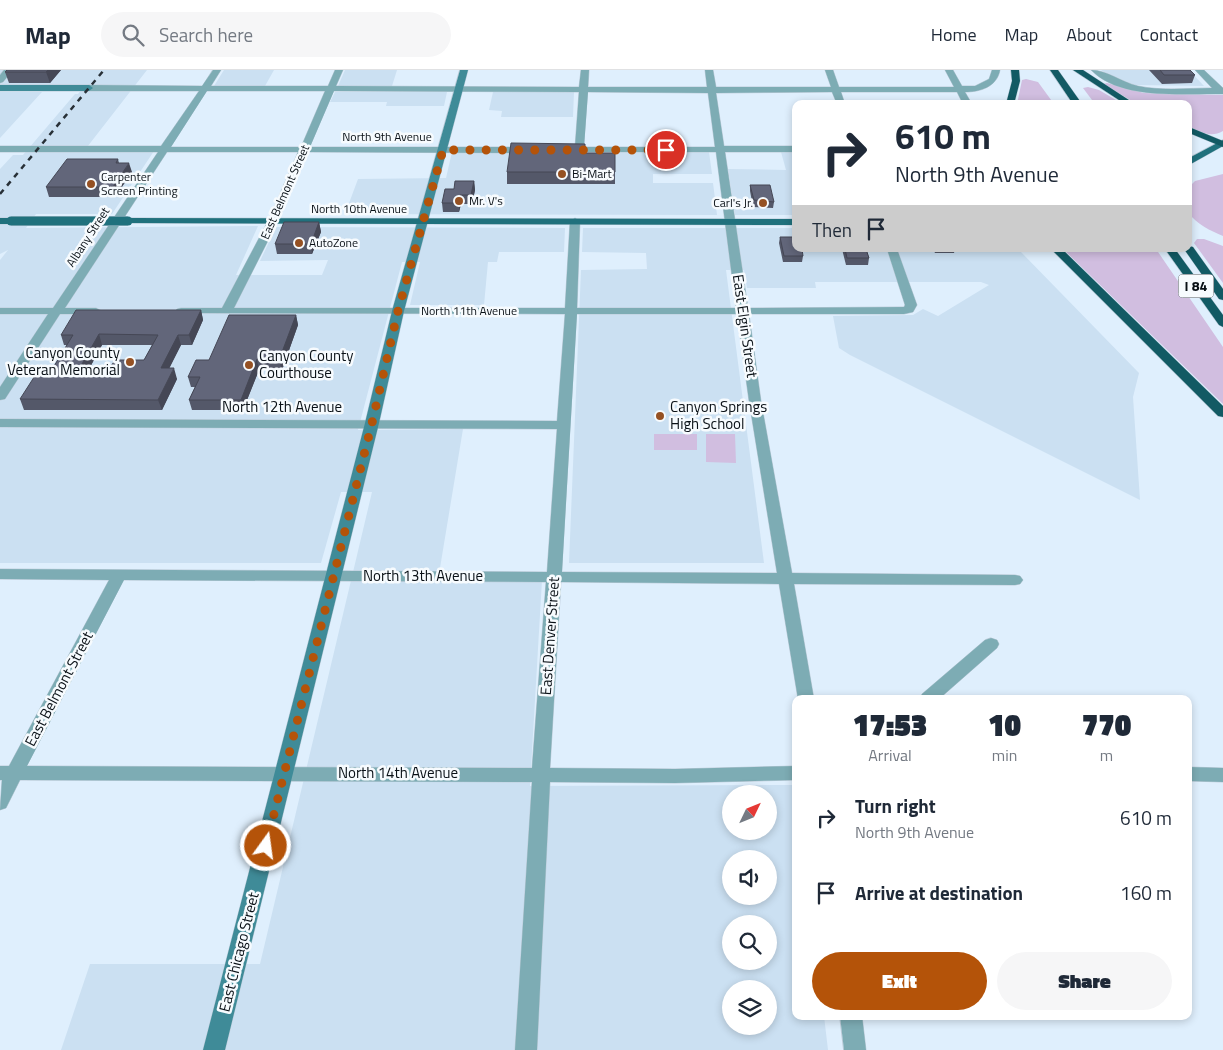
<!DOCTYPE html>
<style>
body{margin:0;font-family:"Titillium Web",sans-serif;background:#f6f6f7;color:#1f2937;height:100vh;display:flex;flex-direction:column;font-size:19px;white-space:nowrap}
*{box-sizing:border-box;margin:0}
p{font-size:16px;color:#747a83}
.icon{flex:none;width:28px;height:28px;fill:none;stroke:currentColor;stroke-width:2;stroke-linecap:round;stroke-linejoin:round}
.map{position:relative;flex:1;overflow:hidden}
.details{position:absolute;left:792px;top:625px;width:400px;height:325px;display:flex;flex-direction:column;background:#fff;border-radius:10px;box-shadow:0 2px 8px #0003}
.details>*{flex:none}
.guide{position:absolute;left:792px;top:30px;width:400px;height:152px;border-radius:10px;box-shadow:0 2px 8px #0003;background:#fff;color:#1f2937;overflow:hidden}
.needle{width:32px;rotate:47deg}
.fabs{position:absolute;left:722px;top:715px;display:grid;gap:10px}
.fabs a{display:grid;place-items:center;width:55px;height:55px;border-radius:50%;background:#fff;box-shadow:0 2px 8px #0003;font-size:25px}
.pin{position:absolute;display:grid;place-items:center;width:42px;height:42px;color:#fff;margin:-21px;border:2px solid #fff;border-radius:50%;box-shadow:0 1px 5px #0007}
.me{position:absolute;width:55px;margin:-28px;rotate:14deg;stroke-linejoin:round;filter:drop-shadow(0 0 4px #0008)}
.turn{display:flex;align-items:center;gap:18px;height:105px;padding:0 20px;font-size:22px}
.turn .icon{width:65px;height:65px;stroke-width:2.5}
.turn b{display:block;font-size:35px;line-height:42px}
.then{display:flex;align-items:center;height:48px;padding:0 20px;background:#0003;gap:10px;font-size:19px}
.eta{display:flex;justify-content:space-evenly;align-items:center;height:85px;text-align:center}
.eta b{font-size:30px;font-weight:800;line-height:35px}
.primary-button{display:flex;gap:10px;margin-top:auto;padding:10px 20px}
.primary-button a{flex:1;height:58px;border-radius:30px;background:#b45309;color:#fff;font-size:20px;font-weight:800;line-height:58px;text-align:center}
.primary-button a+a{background:#f6f6f7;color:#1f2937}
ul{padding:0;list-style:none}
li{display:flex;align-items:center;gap:15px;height:75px;padding:0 20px}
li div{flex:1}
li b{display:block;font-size:19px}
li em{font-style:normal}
header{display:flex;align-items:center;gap:30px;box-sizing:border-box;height:70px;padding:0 25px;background:#fff;border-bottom:1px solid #e0e1e3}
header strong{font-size:24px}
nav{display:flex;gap:28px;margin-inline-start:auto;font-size:18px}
.search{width:350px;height:45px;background:#f6f6f7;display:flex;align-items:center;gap:12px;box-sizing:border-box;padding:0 18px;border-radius:28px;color:#747a83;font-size:19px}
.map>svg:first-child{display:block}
</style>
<header>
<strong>Map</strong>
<div class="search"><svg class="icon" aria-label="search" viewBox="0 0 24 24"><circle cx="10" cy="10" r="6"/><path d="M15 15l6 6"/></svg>Search here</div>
<nav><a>Home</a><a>Map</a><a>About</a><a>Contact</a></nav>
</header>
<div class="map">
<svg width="1223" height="980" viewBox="0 0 1223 980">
<rect width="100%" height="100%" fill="#dfeffd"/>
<!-- built -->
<path fill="#cbe0f2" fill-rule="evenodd" d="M0,0h147l-63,81h70l-42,63h-76l-10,14 232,-2 -22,49h86l6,-15 -68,1 16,-34 289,1 -1,24h-65l-2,10h-9l-4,43h-74l10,-43h-18l-44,168 105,-1 -25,151h104l-12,206 263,-1 3,24v207h28l4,34h-767l29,-86h170l112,-472h-31l-20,71h-321v-303l8,-10 -8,4v-85l13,-14h10l52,-61h3l7,-9h-85zM731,724h38v37h-38zM731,789h38v37h-38zM731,854h38v37h-38zM731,919h38v37h-38z
M224,0h50l-9,16h-51z
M345,0h52l-5,16h-54z
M1101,0h88l15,16 -70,-1 -21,-7z
M0,22h42l-42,46z
M335,22h112l-3,14h-58l1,-4h-57z
M493,22h81l-1,25h-72l1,-6 -13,-1z
M452,82h257l3,22h-59v9h60l4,32 -372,-1 13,-35 88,-1z
M781,82h15v63h-61l-7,-46 58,1z
M583,158h213v21h217l7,2 119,122 -6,24 7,103 -290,-145 -11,-7 -6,-32 80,-1 10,-6 15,7 51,-31 -8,-3h-166l1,6h-69l-3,-18h-18l38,293h-195l12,-293 66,-1 -1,-16 -64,-1z"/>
<!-- green -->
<path fill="#d1bee0" d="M1026,9l12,3 16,22h-37l5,-24z
M1107,13l37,10 79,2v36c-12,7 -23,1 -34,-4v-23h-52l-34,-20z
M1088,17l11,3 24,14h-28l-12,-16z
M1223,104v62c-12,-5 -27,-12 -34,-23v-26l6,-6z
M1197,169h7l19,7v37l-29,-40z
M1063,179h93l67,98v57z
M654,364h43v16h-43z
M706,364h29l1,29 -30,-1z"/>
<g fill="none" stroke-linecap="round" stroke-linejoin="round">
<defs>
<path id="street" d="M4,0h9l-10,12 -3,1v-8z
M213,0h8l-10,16h117l7,-16h8l-7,16 243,1 2,-17h8l-1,17h119l-2,-17h8l3,17h115l-6,-17h8l6,17h115l-9,-17h8l9,16h13l14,-7 3,-9h8c-3,17 -20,22 -35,22l7,12h-9l-6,-12h-116l4,12h-8l-5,-12 -116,1 8,53h72v6h-71l23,156 156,-1 1,-2 -18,-56h10l20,56 -4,7 -9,2h-155l12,87 31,172 223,2 5,1 3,4 -3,4 -5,1 -221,-1 20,115h-16l-19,-115 -218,-2 -11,186 125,1 121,-3v14l-121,3 -125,-1 -13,268h-22l17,-268 -512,-2 -14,28 -6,2 2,-30h-2v-14h9l100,-186 -109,-1v-10l547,3 10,-143 -557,-2v-8l557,2 8,-107 -388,-1 -2,-2 2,-2 4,-1h41l46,-87 30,-69h-131l-102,156h31l6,3 -6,3h-36l-55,85 -5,1v-13l48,-73h-48v-6h53l105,-156h-158v-6h161l38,-55h-110l-4,-3 4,-3 113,1zM207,21h118l-24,56h-130zM334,21l245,1 -4,55 -13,1v4h154l20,156h-159l3,-87 -5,-3 -5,3 -5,87h-331l44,-87 30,-69 222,1 5,-3 -5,-3h-220zM588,22l120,1 7,54h-131zM577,244h160l12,87 28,172 -215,-1zM124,510l422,2 -14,186 -505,-2z
M1091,0c16,0 30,12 47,16 24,5 49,2 74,2l-17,-18h9l19,18v6c-39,-1 -102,7 -132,-24z
M991,568l6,2 2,4 -2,4 -58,51h-19l2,-5 63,-54z
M1189,697l34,1v14l-34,-1z
M840,946h22l4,34h-22z"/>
<path id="secondary" d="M460,0h8l-64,241 -25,112 -154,627h-22l162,-627 27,-112z
M0,15h89l4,3 -4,3h-89z"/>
<path id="primary" d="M1223,70v6l-34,19v-7z
M0,148h11l5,3 -5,3h-11z
M128,148l668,1v6l-672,-2 -1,-2 1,-2z"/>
<path id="highway" d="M1011,0h8l1,11 -6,23h-8l6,-23z
M1050,0h8l24,34h-9z
M1073,0h10l52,34h-10z
M1189,57l34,14v6l-34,-14z
M1189,176l4,1 30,42v11l-4,-1 -35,-50h5z
M1051,179h11l161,157v11l-5,-1z
M1165,179h10l48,66v12l-4,-2z"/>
</defs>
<!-- street casing -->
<use href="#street" stroke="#bdcbd8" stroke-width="1"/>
<!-- secondary casing -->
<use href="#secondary" stroke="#bdcbd8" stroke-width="1"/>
<!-- primary casing -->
<use href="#primary" stroke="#bdcbd8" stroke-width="1"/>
<!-- highway casing -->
<use href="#highway" stroke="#bdcbd8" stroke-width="1"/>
<!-- street -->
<use href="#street" fill="#7dacb4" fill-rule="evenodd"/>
<!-- secondary -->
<use href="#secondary" fill="#3f8b98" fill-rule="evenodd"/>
<!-- primary -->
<use href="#primary" fill="#20717d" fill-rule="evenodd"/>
<!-- highway -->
<use href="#highway" fill="#125a64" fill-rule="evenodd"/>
<!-- rail -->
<path stroke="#283037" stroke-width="2.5" stroke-dasharray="5.5 5.5" stroke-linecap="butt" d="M0,124l104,-124"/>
<defs>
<path id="primary-bridge" d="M11,151h117"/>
</defs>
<!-- primary-bridge casing -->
<use href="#primary-bridge" stroke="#bdcbd8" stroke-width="10" stroke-linecap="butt"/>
<!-- primary-bridge -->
<use href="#primary-bridge" stroke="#20717d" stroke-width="9"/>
</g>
<!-- wall -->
<path fill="#545869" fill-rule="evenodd" d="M61,0l-11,13h-41l-4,-11z
M1149,0h41l5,5 -3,8 -30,1z
M586,83h29v31h-108v-12z
M118,89l1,4 13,9 -17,25h-66l-3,-10z
M474,111l1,9 -3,14h-11l-2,8h-16l-1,-9 12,-14z
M750,115l24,17 -1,6 -20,-1 -3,-16z
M319,152l2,10 -9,22h-35l-2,-10z
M780,167l23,19 -1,6h-19l-4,-19z
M842,179h24l3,9 -1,7h-22z
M933,179h22l-1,4h-19z
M201,240l2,10 -11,25h-11l-12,23 8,11 -15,31h-138l-4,-11 31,-28 16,-26h-3l-3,-10zM102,275h50l-8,15 -36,11h-20z
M296,245l2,10 -16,45h-23l-16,40h-51l-3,-10 6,-13h-4l-3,-10 21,-17z"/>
<!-- shaded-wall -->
<path fill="#454755" d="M48,0h13l-11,13 -4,-11z
M129,93l3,9 -17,25 -2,-10z
M474,111l1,9 -3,14 -1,-9z
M460,125l1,9 -2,8v-9z
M319,152l2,10 -9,22 -1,-10z
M201,240l2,10 -11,25 -3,-10z
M296,245l2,10 -16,45 -3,-10z
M99,264l3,11 -20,37 -4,-11z
M178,265l3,10 -17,34 -3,-11z
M257,289l2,11 -16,40 -2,-10z
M174,298l3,11 -15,31 -4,-10z"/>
<!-- building -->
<path fill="#62667a" stroke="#454755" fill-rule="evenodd" d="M7,0h41l-2,2h-41z
M1160,0h30l5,5h-31z
M511,73l74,1v9h30v19h-108z
M67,89h51l-2,4h13l-16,24h-67z
M455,111h19l-3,14h-11l-1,8h-17l3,-14h9z
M750,115h20l4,17 -20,-2z
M284,152h35l-8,22h-36z
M780,167h16v12h6l1,7h-19z
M845,179h21l3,9h-22z
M76,240h125l-12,25h-11l-17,33h13l-16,32 -138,-1 18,-28h13l22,-36h-12zM99,264l59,1 -14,25h-29l-7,11h-30z
M229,245h67l-17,45 -22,-1 -16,41h-52l11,-23h-12l8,-17h13z"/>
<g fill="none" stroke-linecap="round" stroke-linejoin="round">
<!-- route -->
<path stroke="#b45309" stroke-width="9" stroke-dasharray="0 16.2" d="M266,776l106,-423 26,-112 45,-161h223"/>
</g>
<!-- markers -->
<g fill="#955123" stroke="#f7fbfe" stroke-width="2">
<circle cx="562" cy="104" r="5"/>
<circle cx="91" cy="114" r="5"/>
<circle cx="459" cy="131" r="5"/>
<circle cx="763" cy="133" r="5"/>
<circle cx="299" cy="173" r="5"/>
<circle cx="130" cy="292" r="5"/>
<circle cx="249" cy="295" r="5"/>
<circle cx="660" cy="346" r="5"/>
</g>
<g text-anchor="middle" stroke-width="5" stroke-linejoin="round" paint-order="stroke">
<!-- far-street labels -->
<g font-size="12" fill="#091016" stroke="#f7fbfe">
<text x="387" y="71">North 9th Avenue</text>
<text transform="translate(285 122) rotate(-66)" y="4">East Belmont Street</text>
<text x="359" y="143">North 10th Avenue</text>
<text transform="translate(88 167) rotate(-57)" y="4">Albany Street</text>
<text x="469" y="245">North 11th Avenue</text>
</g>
<!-- far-poi labels -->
<g font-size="12" fill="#091016" stroke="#f7fbfe" text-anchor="start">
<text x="572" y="108">Bi-Mart</text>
<text x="101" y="111">Carpenter<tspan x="101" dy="14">Screen Printing</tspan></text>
<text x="469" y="135">Mr. V's</text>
<text x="753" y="137" text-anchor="end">Carl's Jr.</text>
<text x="309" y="177">AutoZone</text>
</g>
<!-- shield labels -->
<rect fill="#f7fbfe" stroke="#50565c" stroke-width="1" x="1178.5" y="204.5" width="35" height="23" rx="4"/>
<g font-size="14" font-weight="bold" fill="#091016">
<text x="1196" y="221">I 84</text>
</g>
<!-- street labels -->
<g font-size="15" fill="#091016" stroke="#f7fbfe">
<text transform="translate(745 256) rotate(82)" y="5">East Elgin Street</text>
<text x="282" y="342">North 12th Avenue</text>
<text x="423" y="511">North 13th Avenue</text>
<text transform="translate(550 566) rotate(-86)" y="5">East Denver Street</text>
<text transform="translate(59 619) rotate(-62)" y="5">East Belmont Street</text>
<text x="398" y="708">North 14th Avenue</text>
<text transform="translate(239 882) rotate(-76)" y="5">East Chicago Street</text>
</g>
<!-- poi labels -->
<g font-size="15" fill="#091016" stroke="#f7fbfe" text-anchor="start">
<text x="120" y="288" text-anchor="end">Canyon County<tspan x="120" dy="17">Veteran Memorial</tspan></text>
<text x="259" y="291">Canyon County<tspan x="259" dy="17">Courthouse</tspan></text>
<text x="670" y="342">Canyon Springs<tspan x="670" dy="17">High School</tspan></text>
</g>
</g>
</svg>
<div class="fabs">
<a><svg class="needle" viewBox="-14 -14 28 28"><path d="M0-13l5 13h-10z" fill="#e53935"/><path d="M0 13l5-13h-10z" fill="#747a83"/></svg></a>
<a><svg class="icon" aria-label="sound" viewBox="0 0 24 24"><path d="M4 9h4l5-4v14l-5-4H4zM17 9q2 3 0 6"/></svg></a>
<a><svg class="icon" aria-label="search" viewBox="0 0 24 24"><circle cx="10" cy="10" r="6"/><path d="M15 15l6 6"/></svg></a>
<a><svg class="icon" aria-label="layers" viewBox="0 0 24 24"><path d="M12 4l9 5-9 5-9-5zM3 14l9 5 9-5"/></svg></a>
</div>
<div class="pin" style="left:666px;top:80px;background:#d93025"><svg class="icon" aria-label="arrive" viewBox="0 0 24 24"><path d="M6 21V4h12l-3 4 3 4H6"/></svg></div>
<svg class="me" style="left:266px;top:776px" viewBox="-20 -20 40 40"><circle r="17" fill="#b45309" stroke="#fff" stroke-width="3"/><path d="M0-11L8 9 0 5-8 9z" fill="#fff"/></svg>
<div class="guide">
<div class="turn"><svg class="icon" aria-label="right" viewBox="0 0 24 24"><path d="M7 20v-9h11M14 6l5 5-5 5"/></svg><div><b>610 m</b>North 9th Avenue</div></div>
<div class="then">Then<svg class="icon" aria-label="arrive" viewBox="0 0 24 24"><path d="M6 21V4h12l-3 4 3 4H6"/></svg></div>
</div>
<section class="details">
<div class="eta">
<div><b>17:53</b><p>Arrival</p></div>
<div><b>10</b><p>min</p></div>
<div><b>770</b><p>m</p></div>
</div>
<ul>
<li><svg class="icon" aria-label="right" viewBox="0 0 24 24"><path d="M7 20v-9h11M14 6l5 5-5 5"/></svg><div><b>Turn right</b><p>North 9th Avenue</p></div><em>610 m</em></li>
<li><svg class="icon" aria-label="arrive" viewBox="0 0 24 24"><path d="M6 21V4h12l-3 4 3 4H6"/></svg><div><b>Arrive at destination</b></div><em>160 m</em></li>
</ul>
<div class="primary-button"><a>Exit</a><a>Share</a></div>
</section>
</div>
